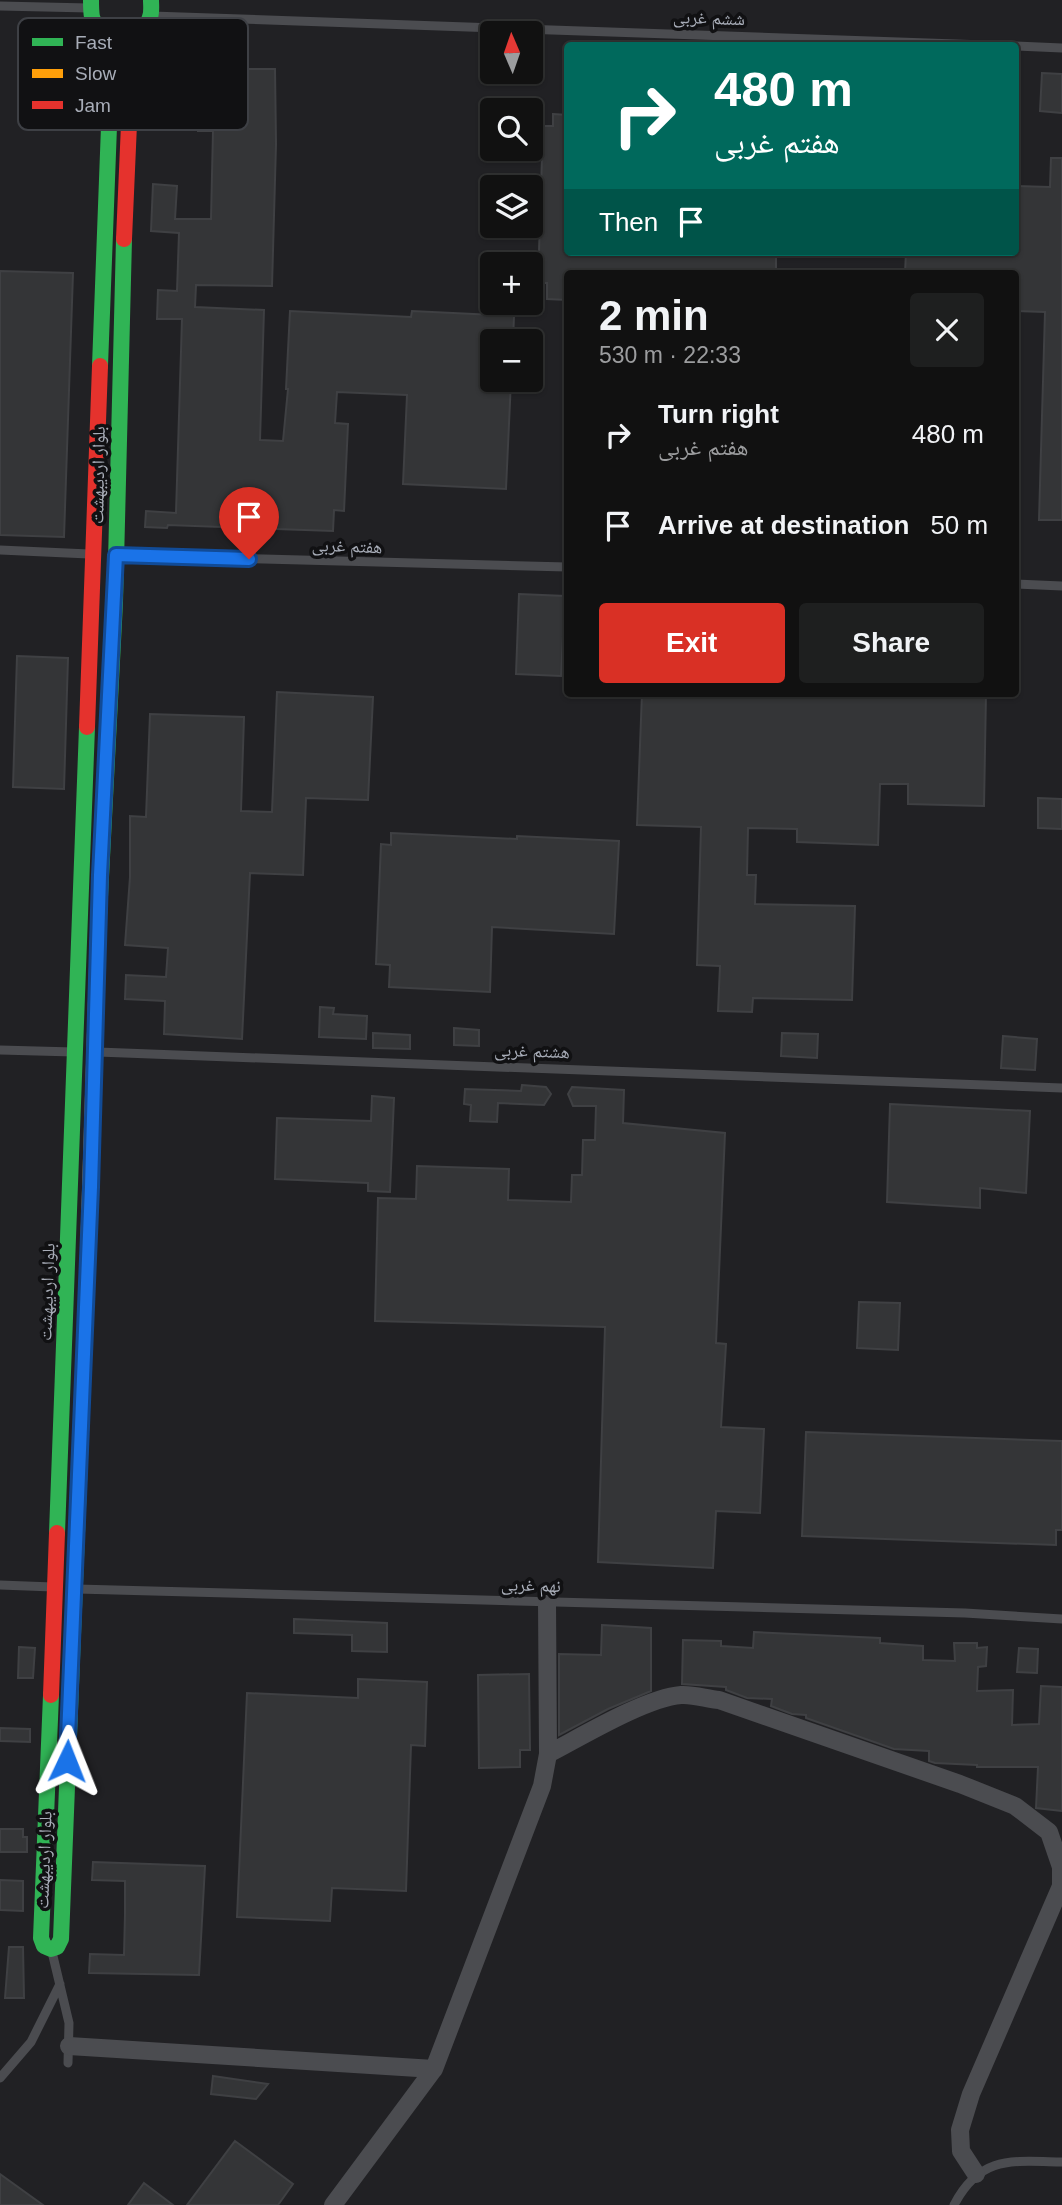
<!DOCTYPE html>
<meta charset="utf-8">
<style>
body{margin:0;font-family:Arial,"Noto Naskh Arabic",sans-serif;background:#1e1f1f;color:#f1f3f6;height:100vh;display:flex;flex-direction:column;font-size:26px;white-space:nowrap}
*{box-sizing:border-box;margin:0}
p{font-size:23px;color:#9c9d9f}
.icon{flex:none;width:38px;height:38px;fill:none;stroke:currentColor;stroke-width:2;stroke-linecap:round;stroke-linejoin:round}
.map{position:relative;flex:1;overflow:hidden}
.drawer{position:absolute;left:564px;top:270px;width:455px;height:427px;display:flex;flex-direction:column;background:#111;border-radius:7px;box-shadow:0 2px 5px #0004,0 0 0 2px #303131}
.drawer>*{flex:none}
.banner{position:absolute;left:564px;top:42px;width:455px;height:214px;border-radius:7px;box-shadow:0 2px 5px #0004,0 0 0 2px #303131;background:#00695c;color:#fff;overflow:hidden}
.needle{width:46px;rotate:358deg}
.buttons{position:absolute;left:480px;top:21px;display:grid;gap:14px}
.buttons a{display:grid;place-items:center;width:63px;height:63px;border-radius:7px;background:#111;box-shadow:0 2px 5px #0004,0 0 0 2px #303131;font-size:35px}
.pin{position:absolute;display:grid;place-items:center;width:60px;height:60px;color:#fff;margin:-72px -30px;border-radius:50% 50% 50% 0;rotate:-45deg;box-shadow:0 0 7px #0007}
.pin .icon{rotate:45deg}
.me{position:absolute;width:77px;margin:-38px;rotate:2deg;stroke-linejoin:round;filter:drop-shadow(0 0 5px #0008)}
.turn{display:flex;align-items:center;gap:24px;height:147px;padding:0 35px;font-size:32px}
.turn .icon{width:91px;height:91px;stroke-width:2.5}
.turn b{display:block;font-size:49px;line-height:60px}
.then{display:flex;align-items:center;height:66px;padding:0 35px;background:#0003;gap:14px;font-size:26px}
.round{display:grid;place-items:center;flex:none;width:74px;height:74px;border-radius:7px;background:#1e1f1f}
.summary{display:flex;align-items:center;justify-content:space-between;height:119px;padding:0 35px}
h1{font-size:42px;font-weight:700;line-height:52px}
.button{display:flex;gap:14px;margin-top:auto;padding:14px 35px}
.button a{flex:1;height:80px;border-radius:7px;background:#d93025;color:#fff;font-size:28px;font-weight:700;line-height:80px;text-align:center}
.button a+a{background:#1e1f1f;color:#f1f3f6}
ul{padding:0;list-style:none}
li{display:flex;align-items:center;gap:21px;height:91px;padding:0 35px}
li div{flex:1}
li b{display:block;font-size:26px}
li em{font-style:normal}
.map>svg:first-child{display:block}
</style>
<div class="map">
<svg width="1062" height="2205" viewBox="0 0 1062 2205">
<rect width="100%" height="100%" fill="#171717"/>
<!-- built -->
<path fill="#212124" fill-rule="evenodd" d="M0,0h1062v2205h-1062zM492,33h38v39h-38zM567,46h448v206h-448zM492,110h38v39h-38zM492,187h38v39h-38zM492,264h38v39h-38zM567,273h448v420h-448zM492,341h38v39h-38z"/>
<!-- building -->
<path fill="#343537" stroke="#3f4043" stroke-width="2" d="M198,69h77l1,75 -4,142 -76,-1 -1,22 69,3 -4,130 23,1 5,-52h-2l4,-78 121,6 1,-6 102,5 -1,25h-21v39h19l-5,109 -103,-5 4,-89 -70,-3 -2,31 13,1 -4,87 -10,-1 -1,21 -165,-6 -1,3 -22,-1 1,-16 30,2 6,-194h-25l1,-29 19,1 2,-58 -28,-2 2,-47 24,2 -2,33h36l2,-88h-15z
M1042,73l20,1v39l-22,-2z
M553,114l14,1v137h209v21h-209v27l-20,-1v-16h-9l5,-157h10z
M1051,158h11v362h-23l6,-208 -30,-1v-38h-110l1,-21h109v-66l35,1z
M0,271l73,2 -9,264 -64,-2z
M519,594l46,2 -4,80 -45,-2z
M17,656l51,2 -4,131 -51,-2z
M277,692l96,5 -5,103 -62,-2 -3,77 -53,-2 -8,166 -78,-5 1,-33 -40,-2 1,-24 40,2 2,-29 -43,-3 5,-68v-61l16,1 4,-103 94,3 -3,94 31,1z
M642,693h344l-2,113 -76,-2v-20h-28l-2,61 -81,-3v-13l-49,-1 -1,47h9l-1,29 100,2 -3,94 -99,-2 -1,14 -34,-1 2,-45 -23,-1 4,-138 -64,-2z
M1038,798l24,1v30l-24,-1z
M391,833l126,6v-3l102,5 -5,93 -122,-7 -2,65 -101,-5 1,-22 -14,-1 5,-120 10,1z
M320,1007l14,1 -1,6 34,2 -1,23 -47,-2z
M454,1028l25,2v16l-25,-1z
M373,1033l37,2v14l-37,-1z
M782,1033l36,1 -1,24 -36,-2z
M1003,1036l34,3 -2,31 -34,-2z
M522,1085l24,2 5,7 -7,11 -46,-2 -1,19 -27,-1 1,-16 -7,-1 1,-15 56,2z
M572,1087l52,3 -1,33 102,10 -9,210 10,1 -5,83 43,2 -4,84 -44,-2 -3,57 -115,-6 7,-235 -230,-6 3,-123 38,1 1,-33 92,3 -1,31 63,2 1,-27h10l1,-35h12l1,-34h-23l-5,-12z
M372,1096l22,2 -4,94 -22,-1v-8l-93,-4 2,-61 94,3z
M890,1104l140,7 -4,82 -46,-5v20l-93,-6z
M859,1302l41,1 -2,47 -41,-2z
M806,1432l256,9v89h-6v15l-254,-9z
M294,1619l93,4v29l-35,-1v-16l-58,-2z
M602,1625l49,3v63l-43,18 -49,26v-81l42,1z
M754,1632l126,6v5l43,3v14l32,1 -1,-18h23v5l10,-1 -1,19 -8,1 -1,24 36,-1 -1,35 27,-1 2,-38 21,1v124l-26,-3 2,-41h-61v-2l-42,-2 -6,-2v-10l-35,-2 -88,-31v-3l-14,-1 -21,-8 1,-7 -25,-1 -21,-8v-3l-44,-3 1,-44 38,1v5l32,2z
M19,1647l16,1 -2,30h-15z
M1019,1648l19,1 -1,24 -20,-1z
M529,1674l1,76h-10v17l-41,1 -1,-93z
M358,1679l69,3 -2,64 -14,-1 -5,146 -74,-3 -2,33 -93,-4 10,-224 111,5z
M0,1728l30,1v13l-30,-1z
M0,1829h23v8h4v15h-27z
M93,1862l112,4 -6,109 -110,-2 1,-19 34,1 1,-41v-33l-33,-1z
M0,1880l23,1v30l-23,-1z
M9,1947h14l1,51h-19z
M213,2076l55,8 -12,15 -45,-5z
M235,2141l58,43 -15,21h-91z
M0,2174l43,31h-43z
M144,2183l29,22h-45z"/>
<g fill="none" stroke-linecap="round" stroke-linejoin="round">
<!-- lane -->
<path stroke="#4b4c50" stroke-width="9" d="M0,6l89,2
M152,16l862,30
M1015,46l47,2
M0,550l89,4
M117,555l450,12
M1015,584l47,2
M0,1050l74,2
M98,1052l964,36
M0,1585l53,2
M77,1589l888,24 97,6
M52,1952l17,71 -1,40
M0,2078l31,-36 29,-58
M954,2205c26,-50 58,-44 108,-43"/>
<!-- street -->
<path stroke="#4b4c50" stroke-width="18" d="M548,1754c33,-17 97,-56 133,-59 12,-1 26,4 38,5l241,84 55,22 34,26 12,35v19l-90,208 -11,36 1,21 15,23
M69,2046l365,23 108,-283 6,-32 -1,-153
M333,2205l101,-136"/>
<!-- fast -->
<path stroke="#30b455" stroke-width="16" d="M91,0c0,5 0,12 1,17 8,27 51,28 58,0 2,-5 1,-12 1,-17
M100,366l11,-293 1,-8 6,-3
M98,936l17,-334 9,-363
M57,1533l30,-806
M51,1695l-10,243 3,8 7,3 6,-2 4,-8 27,-685"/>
<!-- slow -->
<path stroke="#ff9f0a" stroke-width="16" d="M88,1254l10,-318"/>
<!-- jam -->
<path stroke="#e5322d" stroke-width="16" d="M118,62h8l4,5 1,11 -7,161
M87,727l13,-361
M51,1695l6,-162"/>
</g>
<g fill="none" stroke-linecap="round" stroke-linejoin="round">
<defs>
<path id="route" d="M67,1761l24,-574 9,-312 16,-320 133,4"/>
</defs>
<!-- route casing -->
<use href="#route" stroke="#114b97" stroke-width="18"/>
<!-- route -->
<use href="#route" stroke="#1a73e8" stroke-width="12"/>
</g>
<g text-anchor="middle" stroke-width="7" stroke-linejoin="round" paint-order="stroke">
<!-- street labels -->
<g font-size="18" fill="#a8adb8" stroke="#111113">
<text transform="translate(709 18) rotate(2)" y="6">ششم غربی</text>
<text transform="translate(98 475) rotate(-89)" y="6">بلوار اردیبهشت</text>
<text transform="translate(347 546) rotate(2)" y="6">هفتم غربی</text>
<text transform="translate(532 1051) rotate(2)" y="6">هشتم غربی</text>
<text transform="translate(47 1292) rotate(-88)" y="6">بلوار اردیبهشت</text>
<text transform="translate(531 1585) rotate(2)" y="6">نهم غربی</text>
<text transform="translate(44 1860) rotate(-88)" y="6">بلوار اردیبهشت</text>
</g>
</g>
<!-- legend -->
<rect x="18" y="18" width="230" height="112" rx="10" fill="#111113" stroke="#3e4045" stroke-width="2"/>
<rect x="32" y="38" width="31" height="8" fill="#30b455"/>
<rect x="32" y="69" width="31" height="9" fill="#ff9f0a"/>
<rect x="32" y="101" width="31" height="8" fill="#e5322d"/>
<g font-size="19" fill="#a8adb8">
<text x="75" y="49">Fast</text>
<text x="75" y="80">Slow</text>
<text x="75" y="112">Jam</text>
</g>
</svg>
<div class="buttons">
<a><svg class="needle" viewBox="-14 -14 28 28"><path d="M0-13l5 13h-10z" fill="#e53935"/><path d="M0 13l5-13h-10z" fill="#9c9d9f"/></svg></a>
<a><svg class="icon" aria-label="search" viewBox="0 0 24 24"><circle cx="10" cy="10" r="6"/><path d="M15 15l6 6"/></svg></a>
<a><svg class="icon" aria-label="layers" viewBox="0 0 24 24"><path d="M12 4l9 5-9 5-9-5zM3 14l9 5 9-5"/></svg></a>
<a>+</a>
<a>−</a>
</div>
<div class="pin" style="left:249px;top:559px;background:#d93025"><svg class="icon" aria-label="arrive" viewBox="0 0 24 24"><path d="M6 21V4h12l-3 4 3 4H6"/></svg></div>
<svg class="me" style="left:67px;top:1761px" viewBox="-20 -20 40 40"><path d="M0-17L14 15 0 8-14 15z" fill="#1a73e8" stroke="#fff" stroke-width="4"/></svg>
<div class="banner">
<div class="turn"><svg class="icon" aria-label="right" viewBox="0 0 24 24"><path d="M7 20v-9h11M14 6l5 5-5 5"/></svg><div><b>480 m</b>هفتم غربی</div></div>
<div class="then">Then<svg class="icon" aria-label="arrive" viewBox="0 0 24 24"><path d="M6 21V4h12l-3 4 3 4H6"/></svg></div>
</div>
<section class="drawer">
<div class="summary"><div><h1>2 min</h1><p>530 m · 22:33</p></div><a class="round"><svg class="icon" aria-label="close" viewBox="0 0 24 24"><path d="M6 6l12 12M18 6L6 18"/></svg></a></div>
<ul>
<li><svg class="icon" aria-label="right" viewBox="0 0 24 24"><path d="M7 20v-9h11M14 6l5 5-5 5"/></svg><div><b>Turn right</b><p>هفتم غربی</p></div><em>480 m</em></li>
<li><svg class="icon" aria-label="arrive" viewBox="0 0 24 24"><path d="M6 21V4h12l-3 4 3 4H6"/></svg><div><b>Arrive at destination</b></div><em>50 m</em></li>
</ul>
<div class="button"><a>Exit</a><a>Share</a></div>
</section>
</div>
